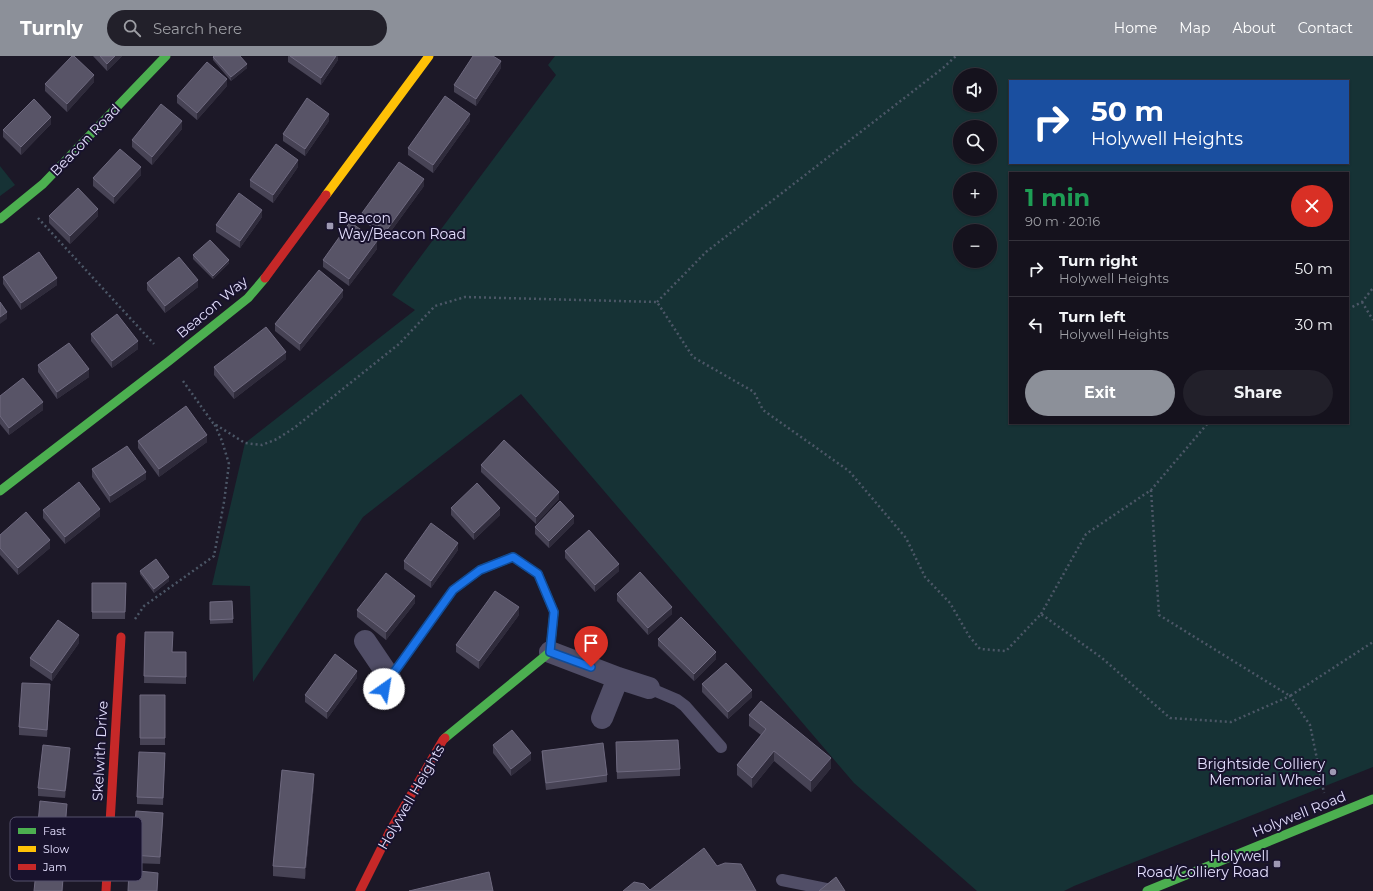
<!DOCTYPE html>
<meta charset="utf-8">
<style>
body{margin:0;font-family:Montserrat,sans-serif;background:#22202a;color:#f1f3f6;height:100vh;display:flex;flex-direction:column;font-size:15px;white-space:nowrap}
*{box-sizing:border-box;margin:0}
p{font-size:13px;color:#9d9ea4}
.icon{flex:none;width:22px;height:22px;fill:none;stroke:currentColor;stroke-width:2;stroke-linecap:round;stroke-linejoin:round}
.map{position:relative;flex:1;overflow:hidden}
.drawer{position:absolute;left:1009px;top:116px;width:340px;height:252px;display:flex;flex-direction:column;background:#15121d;border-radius:0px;box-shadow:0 1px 3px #0004,0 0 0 1px #34323b}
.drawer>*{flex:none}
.top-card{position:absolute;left:1009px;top:24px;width:340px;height:84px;border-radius:0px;box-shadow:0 1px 3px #0004,0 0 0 1px #34323b;background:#1a4fa0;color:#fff;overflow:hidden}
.tools{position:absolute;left:953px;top:12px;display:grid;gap:8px}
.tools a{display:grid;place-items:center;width:44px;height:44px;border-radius:50%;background:#15121d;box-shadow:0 1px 3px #0004,0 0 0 1px #34323b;font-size:20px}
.pin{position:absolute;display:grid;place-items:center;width:34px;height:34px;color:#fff;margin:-41px -17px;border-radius:50% 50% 50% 0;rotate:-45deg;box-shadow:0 0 4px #0007}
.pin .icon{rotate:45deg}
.me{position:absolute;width:44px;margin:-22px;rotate:32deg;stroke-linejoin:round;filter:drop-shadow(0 0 3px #0008)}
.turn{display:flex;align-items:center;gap:14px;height:84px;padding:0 16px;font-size:18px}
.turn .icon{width:52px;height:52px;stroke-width:2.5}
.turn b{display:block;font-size:28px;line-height:34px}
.round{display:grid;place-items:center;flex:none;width:42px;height:42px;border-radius:21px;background:#22202a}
.headline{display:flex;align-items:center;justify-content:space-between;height:68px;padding:0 16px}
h1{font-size:24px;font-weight:700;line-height:30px;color:#1e9e55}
.primary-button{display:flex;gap:8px;margin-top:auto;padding:8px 16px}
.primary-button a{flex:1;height:46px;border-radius:24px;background:#8c9099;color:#fff;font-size:16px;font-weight:700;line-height:46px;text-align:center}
.primary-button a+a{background:#22202a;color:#f1f3f6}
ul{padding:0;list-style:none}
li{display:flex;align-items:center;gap:12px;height:56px;padding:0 16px;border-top:1px solid #34323b}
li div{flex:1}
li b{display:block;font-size:15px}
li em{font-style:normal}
header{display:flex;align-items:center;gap:24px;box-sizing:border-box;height:56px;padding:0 20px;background:#8c9099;color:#fff}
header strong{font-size:19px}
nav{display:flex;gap:22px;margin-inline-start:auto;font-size:14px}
.search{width:280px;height:36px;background:#22202a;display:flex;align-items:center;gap:10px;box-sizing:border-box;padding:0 14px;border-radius:22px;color:#9d9ea4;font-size:15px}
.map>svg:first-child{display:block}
</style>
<header>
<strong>Turnly</strong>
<div class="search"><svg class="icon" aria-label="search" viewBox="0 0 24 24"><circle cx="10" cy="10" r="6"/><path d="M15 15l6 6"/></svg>Search here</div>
<nav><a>Home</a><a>Map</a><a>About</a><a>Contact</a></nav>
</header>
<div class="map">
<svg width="1373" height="835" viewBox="0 0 1373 835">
<rect width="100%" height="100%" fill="#1c1827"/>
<!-- green -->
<path fill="#163235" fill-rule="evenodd" d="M555,0h818v711l-299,119 -10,5h-87l-123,-108 -333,-389 -158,123 -110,165 -3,-96 -38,-1 33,-142 170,-133 -23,-15 164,-220 -8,-10zM960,19h30v30h-30zM1010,25h338v82h-338zM960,71h30v30h-30zM1010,117h338v250h-338zM960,123h30v30h-30zM960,175h30v30h-30z
M0,110l15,19 -15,11z"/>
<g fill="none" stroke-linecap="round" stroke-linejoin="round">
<!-- path -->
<path stroke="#4c5767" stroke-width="2.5" stroke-dasharray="2 3" stroke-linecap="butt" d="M38,162l116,126
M657,246l49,-50 237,-184 13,-12
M1362,246l11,18
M1348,253l14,-7 11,-14
M183,325l30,42 32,20 17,2 15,-6 17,-11 105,-84 36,-38 30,-9 192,5 36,55 61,35 9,18 86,61 57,67 19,39 25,26 19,33 11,13 26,2 35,-37 61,44 68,60 61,4 59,-26 20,29 14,68
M1151,434l8,125 131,81 83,-54
M1041,558l45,-80 65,-44 57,-67
M135,563l9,-13 70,-50 10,-54 5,-38 -7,-23 -8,-18"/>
<!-- lane -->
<path stroke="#514e67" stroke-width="12" d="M649,632l28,12 8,6 36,41
M782,824l54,11"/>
<!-- street -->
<path stroke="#514e67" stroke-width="22" d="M365,585l25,37
M550,596l68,26 31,10
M602,662l16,-40"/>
<!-- fast -->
<path stroke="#4caf50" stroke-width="9" d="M0,163l43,-35 123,-128
M0,435l169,-130 79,-63 17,-20
M377,644l13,-22 63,-88 27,-20 33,-13 25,17 16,38 -4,40 -105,86
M1147,835l226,-92"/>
<!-- slow -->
<path stroke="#ffc107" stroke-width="9" d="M326,139l103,-139"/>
<!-- jam -->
<path stroke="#c62828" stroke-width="9" d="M265,222l61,-83
M106,835l15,-254
M360,835l30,-60 53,-91 2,-2"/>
</g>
<!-- wall -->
<path fill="#474355" d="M93,0h29l-15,15z
M288,0h50v4l-17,25 -33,-23z
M213,1l34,11 -16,13 -18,-21z
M501,12l-25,38 -22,-14v-7z
M94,26l-27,30 -22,-21v-7z
M227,30l-30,34 -20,-17v-7z
M329,65l-24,35 -22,-15v-7z
M470,65l-37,52 -25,-18v-7z
M51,68l-30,31 -18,-18v-7z
M182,73l-30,36 -20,-18v-7z
M298,111l-25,36 -23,-16v-7z
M141,119l-27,29 -21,-18v-8z
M424,130l-38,52 -24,-18v-7z
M49,160h49l-28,28 -21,-21z
M262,161l-22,31 -24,-16v-7z
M377,193l-28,37 -26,-19v-7z
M193,199l36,8 -16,16 -20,-20z
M3,221l54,8 -36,25 -18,-26z
M147,227l51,4 -33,26 -18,-23z
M343,241l-43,54 -25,-20v-7z
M91,278l47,15 -26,19 -21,-27z
M286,303l-52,40 -20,-24v-8z
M38,309l51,12 -32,22 -19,-27z
M0,340l43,14 -34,25 -9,-11z
M138,385l69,1 -48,35 -21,-29z
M481,409l78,34 -23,25 -55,-52z
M92,413l54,10 -36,24 -18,-26z
M451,452l49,7 -26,25 -23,-25z
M43,454l57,6 -35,28 -22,-26z
M574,467l-25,25 -14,-14v-7z
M0,479l50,13 -32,27 -18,-20z
M458,494l-27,38 -27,-19v-8z
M565,495l54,20 -24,21 -30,-34z
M140,515l29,10 -15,12 -14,-19z
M92,527h34l-1,36h-33z
M617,538l55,20 -24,21 -31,-34z
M232,545l1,22 -23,1v-22z
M415,547l-29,37 -29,-23v-7z
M519,559l-40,54 -23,-17v-7z
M145,576l28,20h13v32l-42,-1z
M658,583l58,20 -22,22 -36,-35z
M79,587l-27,38 -22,-15v-8z
M357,622l-30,41 -22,-17v-7z
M702,628l50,13 -24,22 -26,-27z
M50,636l-3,45 -28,-2v-8z
M140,639h25v50h-25z
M749,659l82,53 -20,24 -37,-31 -22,27 -15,-13v-10l24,-30 -12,-9z
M493,689l38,15 -20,16 -18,-23z
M616,694l64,19v7l-63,3z
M542,695l65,24v7l-61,8 -4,-32z
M70,699l-5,43 -27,-2v-8z
M165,704l-2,45 -26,-1v-7z
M314,728l-9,95 -32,-3v-10z
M67,755l-4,45 -27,-2v-7z
M163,764l-3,44 -27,-1v-8z"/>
<!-- shaded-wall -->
<path fill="#2f2b3b" d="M115,0h7l-15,15v-7z
M336,0h2v4l-17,25v-7z
M501,5v7l-25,38v-7z
M247,8v4l-16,13v-4z
M94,19v7l-27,30v-8z
M227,23v7l-30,34v-7z
M329,58v7l-24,35v-7z
M470,58v7l-37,52v-8z
M51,61v7l-30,31v-8z
M182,65v8l-30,36v-8z
M298,104v7l-25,36v-8z
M141,111v8l-27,29v-7z
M424,123v7l-38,52v-7z
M98,153v7l-28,28v-8z
M262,154v7l-22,31v-7z
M377,185v8l-28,37v-7z
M229,204v3l-16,16v-3z
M57,222v7l-36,25v-7z
M198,224v7l-33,26v-7z
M343,234v7l-43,54v-7z
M7,256v7l-7,5v-7z
M138,285v8l-26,19v-7z
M286,296v7l-52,40v-7z
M89,313v8l-32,22v-7z
M43,346v8l-34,25v-7z
M207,379v7l-48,35v-8z
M146,416v7l-36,24v-7z
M559,436v7l-23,25v-7z
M500,452v7l-26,25v-7z
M100,453v7l-35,28v-7z
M574,460v7l-25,25v-7z
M50,484v8l-32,27v-7z
M458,487v7l-27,38v-7z
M619,508v7l-24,21v-7z
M169,521v4l-15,12v-4z
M415,540v7l-29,37v-8z
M519,551v8l-40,54v-8z
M672,551v7l-24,21v-7z
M79,579v8l-27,38v-8z
M716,596v7l-22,22v-7z
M357,615v7l-30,41v-7z
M50,628v8l-3,45v-7z
M752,634v7l-24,22v-7z
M70,692v7l-5,43v-7z
M774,695v10l-22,27v-10z
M531,697v7l-20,16v-7z
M831,702v10l-20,24v-11z
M314,718v10l-9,95v-11z
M67,748v7l-4,45v-7z
M163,757v7l-3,44v-7z
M64,808v7l-1,20h-1z"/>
<!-- building -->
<path fill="#585467" stroke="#6e697f" d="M72,0h2l20,19 -27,29 -22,-20z
M100,0h15l-8,8z
M214,0h26l7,8 -16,13 -18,-20z
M290,0h46l-15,22z
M473,0h20l8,5 -25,38 -22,-14z
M207,6l20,17 -30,34 -20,-17z
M445,40l25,18 -37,51 -25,-17z
M307,42l22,16 -24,35 -22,-15z
M34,43l17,18 -30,30 -18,-17z
M161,48l21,17 -30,36 -20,-17z
M276,88l22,16 -25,35 -23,-15z
M120,93l21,18 -27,30 -21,-19z
M399,106l25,17 -38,52 -24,-18z
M78,132l20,21 -28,27 -21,-20z
M239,137l23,17 -22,31 -24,-16z
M350,166l27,19 -28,38 -26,-19z
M210,184l19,20 -16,16 -20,-21z
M39,196l18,26 -36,25 -18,-26z
M179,201l19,23 -33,26 -18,-23z
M319,214l24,20 -43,54 -25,-20z
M0,246l7,10 -7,5z
M117,258l21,27 -26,20 -21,-27z
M266,271l20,25 -52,40 -20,-25z
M69,287l20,26 -32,23 -19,-27z
M23,322l20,24 -34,26 -9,-12v-20z
M186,350l21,29 -48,34 -21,-28z
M504,384l55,52 -23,25 -55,-52z
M127,390l19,26 -36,24 -18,-27z
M79,426l21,27 -35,28 -22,-27z
M477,427l23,25 -26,25 -23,-25z
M560,445l14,15 -25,25 -14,-14z
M26,456l24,28 -32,28 -18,-20v-13z
M431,467l27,20 -27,38 -27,-20z
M589,474l30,34 -24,21 -30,-34z
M156,503l13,18 -15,12 -14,-18z
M640,516l32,35 -24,21 -31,-34z
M386,517l29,23 -29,36 -29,-22z
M92,527h34l-1,29h-33z
M495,535l24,16 -40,54 -23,-16z
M232,545l1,18 -23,1v-18z
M681,561l35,35 -22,22 -36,-35z
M58,564l21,15 -27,38 -22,-15z
M145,576h28l-1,20h14v25l-42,-1z
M335,598l22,17 -30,41 -22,-17z
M726,607l26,27 -24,22 -26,-28z
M22,627l28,1 -3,46 -28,-3z
M140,639h25v43h-25z
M761,645l70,57 -20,23 -37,-30 -22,27 -15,-13 29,-36 -17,-14z
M512,674l19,23 -20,16 -18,-24z
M678,684l2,29 -63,3 -1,-30z
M603,687l4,32 -61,8 -4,-32z
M43,689l27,3 -5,43 -27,-3z
M139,696l26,1 -2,45 -26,-1z
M282,714l32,4 -9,94 -32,-2z
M40,745l27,3 -4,45 -27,-2z
M136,755l27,2 -3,44 -27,-2z
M704,792l13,18 8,-3 16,1 15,27h-133l11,-9 10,2 6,6z
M37,806l27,2 -2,27h-28z
M129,814l29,3 -1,18h-29z
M489,816l4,19h-84z
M836,821l9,14h-26z"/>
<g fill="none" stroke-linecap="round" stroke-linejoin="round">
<defs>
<path id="route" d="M384,633l6,-11 63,-88 27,-20 33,-13 25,17 16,38 -4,40 41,15"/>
</defs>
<!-- route casing -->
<use href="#route" stroke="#114b97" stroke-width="10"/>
<!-- route -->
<use href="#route" stroke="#1a73e8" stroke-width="7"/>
</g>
<!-- markers -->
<g fill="#9e99b3" stroke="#18122d" stroke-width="1.5">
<rect x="326" y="166" width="8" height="8" rx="2"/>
<circle cx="1333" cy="716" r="4"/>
<rect x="1273" y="804" width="8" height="8" rx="2"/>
</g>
<g text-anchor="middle" stroke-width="4" stroke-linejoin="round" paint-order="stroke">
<!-- street labels -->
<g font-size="14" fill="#e4dffe" stroke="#18122d">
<text transform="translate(85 84) rotate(-46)" y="5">Beacon Road</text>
<text transform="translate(212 251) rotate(-40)" y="5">Beacon Way</text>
<text transform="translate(100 695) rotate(-87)" y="5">Skelwith Drive</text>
<text transform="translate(411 741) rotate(-60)" y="5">Holywell Heights</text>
<text transform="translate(1299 758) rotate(-22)" y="5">Holywell Road</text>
</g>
<!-- poi labels -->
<g font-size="14" fill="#e4dffe" stroke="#18122d" text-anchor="end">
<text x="338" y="167" text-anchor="start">Beacon<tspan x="338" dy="16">Way/Beacon Road</tspan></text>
<text x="1325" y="713">Brightside Colliery<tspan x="1325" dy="16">Memorial Wheel</tspan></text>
<text x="1269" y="805">Holywell<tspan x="1269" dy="16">Road/Colliery Road</tspan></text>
</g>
</g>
<!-- legend -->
<rect x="10" y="761" width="132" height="64" rx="6" fill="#18122d" stroke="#55506c" stroke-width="1"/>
<rect x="18" y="772" width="18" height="6" fill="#4caf50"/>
<rect x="18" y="790" width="18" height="6" fill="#ffc107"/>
<rect x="18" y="808" width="18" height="6" fill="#c62828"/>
<g font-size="11" fill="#e4dffe">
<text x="43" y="779">Fast</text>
<text x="43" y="797">Slow</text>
<text x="43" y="815">Jam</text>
</g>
</svg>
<div class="tools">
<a><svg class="icon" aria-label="sound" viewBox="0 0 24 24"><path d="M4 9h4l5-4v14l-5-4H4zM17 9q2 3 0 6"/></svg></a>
<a><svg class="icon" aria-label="search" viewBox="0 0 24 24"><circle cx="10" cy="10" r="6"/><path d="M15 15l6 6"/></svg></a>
<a>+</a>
<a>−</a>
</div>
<div class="pin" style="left:591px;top:611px;background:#d93025"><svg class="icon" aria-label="arrive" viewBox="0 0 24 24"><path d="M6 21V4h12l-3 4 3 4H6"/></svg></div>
<svg class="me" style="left:384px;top:633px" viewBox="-20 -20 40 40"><circle r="19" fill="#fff"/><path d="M0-13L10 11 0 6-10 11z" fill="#1a73e8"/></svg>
<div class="top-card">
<div class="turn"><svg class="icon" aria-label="right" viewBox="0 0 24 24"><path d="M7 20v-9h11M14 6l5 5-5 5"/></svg><div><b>50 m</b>Holywell Heights</div></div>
</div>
<section class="drawer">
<div class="headline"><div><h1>1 min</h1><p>90 m · 20:16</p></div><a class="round" style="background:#d93025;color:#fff"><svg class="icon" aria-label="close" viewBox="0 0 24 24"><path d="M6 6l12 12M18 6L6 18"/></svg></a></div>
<ul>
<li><svg class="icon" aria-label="right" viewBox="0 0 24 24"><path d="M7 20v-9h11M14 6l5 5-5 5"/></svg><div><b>Turn right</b><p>Holywell Heights</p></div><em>50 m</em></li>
<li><svg class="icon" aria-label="left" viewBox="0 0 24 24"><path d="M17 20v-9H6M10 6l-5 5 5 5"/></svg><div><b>Turn left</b><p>Holywell Heights</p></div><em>30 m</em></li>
</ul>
<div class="primary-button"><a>Exit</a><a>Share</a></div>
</section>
</div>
